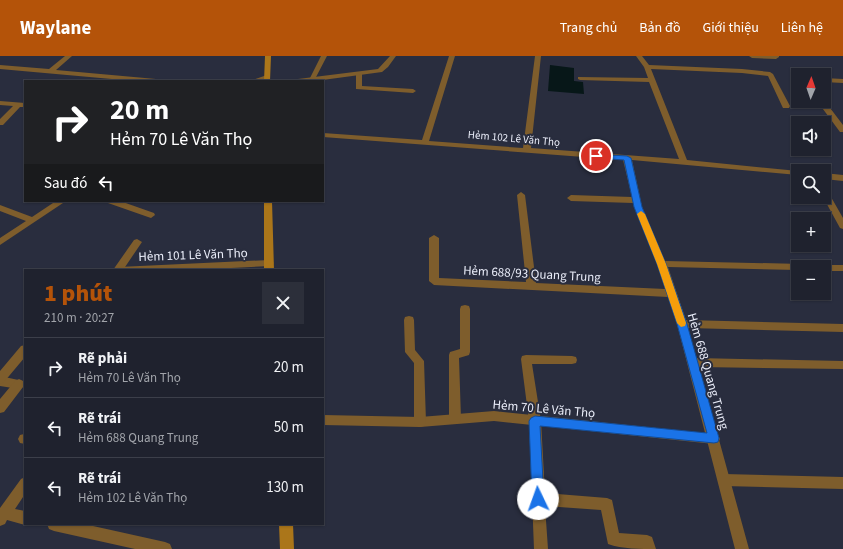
<!DOCTYPE html>
<html lang="vi">
<meta charset="utf-8">
<style>
body{margin:0;font-family:"Source Sans 3",sans-serif;background:#2c2f3a;color:#f1f3f6;height:100vh;display:flex;flex-direction:column;font-size:15px;white-space:nowrap}
*{box-sizing:border-box;margin:0}
p{font-size:13px;color:#a1a4aa}
.icon{flex:none;width:22px;height:22px;fill:none;stroke:currentColor;stroke-width:2;stroke-linecap:round;stroke-linejoin:round}
.map{position:relative;flex:1;overflow:hidden}
.side{position:absolute;left:24px;top:213px;width:300px;height:256px;display:flex;flex-direction:column;background:#1f222e;border-radius:0px;box-shadow:0 1px 3px #0004,0 0 0 1px #3c3f4a}
.side>*{flex:none}
.hud{position:absolute;left:24px;top:24px;width:300px;height:122px;border-radius:0px;box-shadow:0 1px 3px #0004,0 0 0 1px #3c3f4a;background:#202124;color:#fff;overflow:hidden}
.needle{width:26px;rotate:2deg}
.buttons{position:absolute;left:791px;top:12px;display:grid;gap:8px}
.buttons a{display:grid;place-items:center;width:40px;height:40px;border-radius:0px;background:#1f222e;box-shadow:0 1px 3px #0004,0 0 0 1px #3c3f4a;font-size:20px}
.pin{position:absolute;display:grid;place-items:center;width:34px;height:34px;color:#fff;margin:-17px;border:2px solid #fff;border-radius:50%;box-shadow:0 1px 4px #0007}
.me{position:absolute;width:44px;margin:-22px;rotate:357deg;stroke-linejoin:round;filter:drop-shadow(0 0 3px #0008)}
.turn{display:flex;align-items:center;gap:14px;height:84px;padding:0 20px;font-size:18px}
.turn .icon{width:52px;height:52px;stroke-width:2.5}
.turn b{display:block;font-size:28px;line-height:34px}
.then{display:flex;align-items:center;height:38px;padding:0 20px;background:#0003;gap:8px;font-size:15px}
.round{display:grid;place-items:center;flex:none;width:42px;height:42px;border-radius:0px;background:#2c2f3a}
.headline{display:flex;align-items:center;justify-content:space-between;height:68px;padding:0 20px}
h1{font-size:24px;font-weight:800;line-height:30px;color:#b45309}
ul{padding:0;list-style:none}
li{display:flex;align-items:center;gap:12px;height:60px;padding:0 20px;border-top:1px solid #3c3f4a}
li div{flex:1}
li b{display:block;font-size:15px}
li em{font-style:normal}
header{display:flex;align-items:center;gap:24px;box-sizing:border-box;height:56px;padding:0 20px;background:#b45309;color:#fff}
header strong{font-size:19px}
nav{display:flex;gap:22px;margin-inline-start:auto;font-size:14px}
.map>svg:first-child{display:block}
</style>
<header>
<strong>Waylane</strong>
<nav><a>Trang chủ</a><a>Bản đồ</a><a>Giới thiệu</a><a>Liên hệ</a></nav>
</header>
<div class="map">
<svg width="843" height="493" viewBox="0 0 843 493">
<rect width="100%" height="100%" fill="#292d3e"/>
<!-- water -->
<path fill="#071718" d="M550,9l24,3v13l9,1 1,12 -36,-3z"/>
<g fill="none" stroke-linecap="round" stroke-linejoin="round">
<!-- lane -->
<path fill="#7e5d2c" fill-rule="evenodd" d="M321,0h6l-12,23h-4l-1,-1z
M359,16l3,2v12l51,3 3,2 -3,2 -57,-4v-15z
M824,22l19,1v4l-19,-1z
M107,145h13l34,12 1,2 -4,3 -3,-1 -40,-14z
M137,183l5,3 -19,28h-10l21,-30z
M0,320l23,5 2,3 -2,3 -4,2 -19,-3z
M494,355l220,23 4,1 2,4 -2,4 -4,1 -220,-23 -74,6 -97,-2v-10l97,2z
M724,418l119,3v12l-119,-3 -4,-2 -2,-4 2,-4z"/>
<!-- street -->
<path fill="#7e5d2c" fill-rule="evenodd" d="M65,0h7l-16,14 100,9 3,2h-25l-134,-12v-4l49,4z
M390,0h6l-8,11 -6,5 -67,9h-20l3,-2 80,-10z
M449,0h6l-26,85 94,7 12,-92h6l-10,92 148,11 -30,-77 -69,-2 -2,-1v-2l70,1 -4,-11 -8,-11h6l7,9 93,4 28,3 3,2 17,32 -1,2h-6l-1,-2 -14,-30 -26,-3 -91,-4 36,91 111,11h2h-2v4l-166,-15 10,47 23,54 137,3 5,3h-9v3l-130,-3 18,53 157,4v8l-155,-4 8,30 147,3v8l-144,-2 50,182h-14l-58,-225 -9,-27 -234,-12 -5,-4v-43l5,-3 5,3v40l87,4 -9,-87 4,-3 4,3 11,88 129,6 -8,-25 -24,-61 -62,-2 -4,-3 4,-3 61,2 -9,-37 -300,-23v-4l99,7z
M749,0h30v1l-3,2 -24,-1z
M267,19l3,2c-5,4 -13,4 -20,4z
M824,44l19,25v7h-3l-23,-31z
M0,45l25,2v4h-5l-17,18h-3v-6l13,-13 -13,-1z
M824,117l19,2v6l-19,-2z
M824,133l3,1 16,28v11l-3,-1 -17,-31h1z
M56,145h10l-66,44v-7l26,-17 -26,-10v-6l32,12z
M269,204l5,3 -5,3 -77,4h-78l5,-3z
M824,209h19v6h-19v-4h-4z
M465,249l4,1 1,3v43l-1,3 -10,3 2,61 -2,4 -4,1 -4,-1 -2,-4v-64l1,-3 10,-3v-40l1,-3z
M409,260l4,1 1,3 1,30 9,11 2,61 -2,4 -4,1 -4,-1 -2,-4v-59l-9,-11 -1,-32 1,-3z
M25,289v12l-21,25 -4,2v-13l21,-25z
M526,299l46,1 4,1 1,3 -1,3 -4,1h-40l9,57 4,72 62,5 5,2 7,33 28,2 5,2 4,12c-15,0 -34,0 -48,-5l-7,-34 -56,-4 3,43h-14l-5,-128 -8,-62 1,-3z
M19,323l4,2 2,3 -2,3 -19,25 -4,1v-14l15,-18z
M24,378h1v10l-5,-1 -2,-4 2,-4z
M25,421v17l-10,15 10,2v13h1l-1,1 -18,-5 -2,4 -5,2v-18l21,-29z
M47,468h37l81,18 5,2 2,5h-37l-81,-18 -5,-2z"/>
<!-- secondary -->
<path fill="#ab761a" fill-rule="evenodd" d="M265,0h6l-1,25h-6z
M264,145h8l2,69h-10z
M279,468h14l1,25h-14z"/>
</g>
<!-- route -->
<path fill="#1a73e8" stroke="#114b97" d="M593,98l34,2 4,2 11,49 24,57 21,60 32,114 -1,4 -4,1 -174,-17 4,73 -2,4 -4,1 -4,-1 -2,-4 -3,-78 2,-3 4,-2 172,17 -30,-109 -20,-60 -23,-57 -10,-47 -28,-2 -3,-1z"/>
<!-- slow -->
<path fill="#f59e0b" d="M641,155l4,3 21,50 20,59 -1,3 -4,1 -4,-4 -20,-59 -20,-50z"/>
<g text-anchor="middle" stroke-width="4" stroke-linejoin="round" paint-order="stroke">
<!-- far-street labels -->
<g font-size="11" fill="#eaedf9" stroke="#292d3e">
<text transform="translate(514 82) rotate(5)" y="4">Hẻm 102 Lê Văn Thọ</text>
</g>
<!-- street labels -->
<g font-size="13" fill="#eaedf9" stroke="#292d3e">
<text transform="translate(193 198) rotate(-2)" y="5">Hẻm 101 Lê Văn Thọ</text>
<text transform="translate(532 217) rotate(3)" y="5">Hẻm 688/93 Quang Trung</text>
<text transform="translate(709 315) rotate(74)" y="5">Hẻm 688 Quang Trung</text>
<text transform="translate(544 352) rotate(5)" y="5">Hẻm 70 Lê Văn Thọ</text>
</g>
</g>
</svg>
<div class="buttons">
<a><svg class="needle" viewBox="-14 -14 28 28"><path d="M0-13l5 13h-10z" fill="#e53935"/><path d="M0 13l5-13h-10z" fill="#a1a4aa"/></svg></a>
<a><svg class="icon" aria-label="sound" viewBox="0 0 24 24"><path d="M4 9h4l5-4v14l-5-4H4zM17 9q2 3 0 6"/></svg></a>
<a><svg class="icon" aria-label="search" viewBox="0 0 24 24"><circle cx="10" cy="10" r="6"/><path d="M15 15l6 6"/></svg></a>
<a>+</a>
<a>−</a>
</div>
<div class="pin" style="left:596px;top:100px;background:#d93025"><svg class="icon" aria-label="arrive" viewBox="0 0 24 24"><path d="M6 21V4h12l-3 4 3 4H6"/></svg></div>
<svg class="me" style="left:538px;top:443px" viewBox="-20 -20 40 40"><circle r="19" fill="#fff"/><path d="M0-13L10 11 0 6-10 11z" fill="#1a73e8"/></svg>
<div class="hud">
<div class="turn"><svg class="icon" aria-label="right" viewBox="0 0 24 24"><path d="M7 20v-9h11M14 6l5 5-5 5"/></svg><div><b>20 m</b>Hẻm 70 Lê Văn Thọ</div></div>
<div class="then">Sau đó<svg class="icon" aria-label="left" viewBox="0 0 24 24"><path d="M17 20v-9H6M10 6l-5 5 5 5"/></svg></div>
</div>
<section class="side">
<div class="headline"><div><h1>1 phút</h1><p>210 m · 20:27</p></div><a class="round"><svg class="icon" aria-label="close" viewBox="0 0 24 24"><path d="M6 6l12 12M18 6L6 18"/></svg></a></div>
<ul>
<li><svg class="icon" aria-label="right" viewBox="0 0 24 24"><path d="M7 20v-9h11M14 6l5 5-5 5"/></svg><div><b>Rẽ phải</b><p>Hẻm 70 Lê Văn Thọ</p></div><em>20 m</em></li>
<li><svg class="icon" aria-label="left" viewBox="0 0 24 24"><path d="M17 20v-9H6M10 6l-5 5 5 5"/></svg><div><b>Rẽ trái</b><p>Hẻm 688 Quang Trung</p></div><em>50 m</em></li>
<li><svg class="icon" aria-label="left" viewBox="0 0 24 24"><path d="M17 20v-9H6M10 6l-5 5 5 5"/></svg><div><b>Rẽ trái</b><p>Hẻm 102 Lê Văn Thọ</p></div><em>130 m</em></li>
</ul>
</section>
</div>
